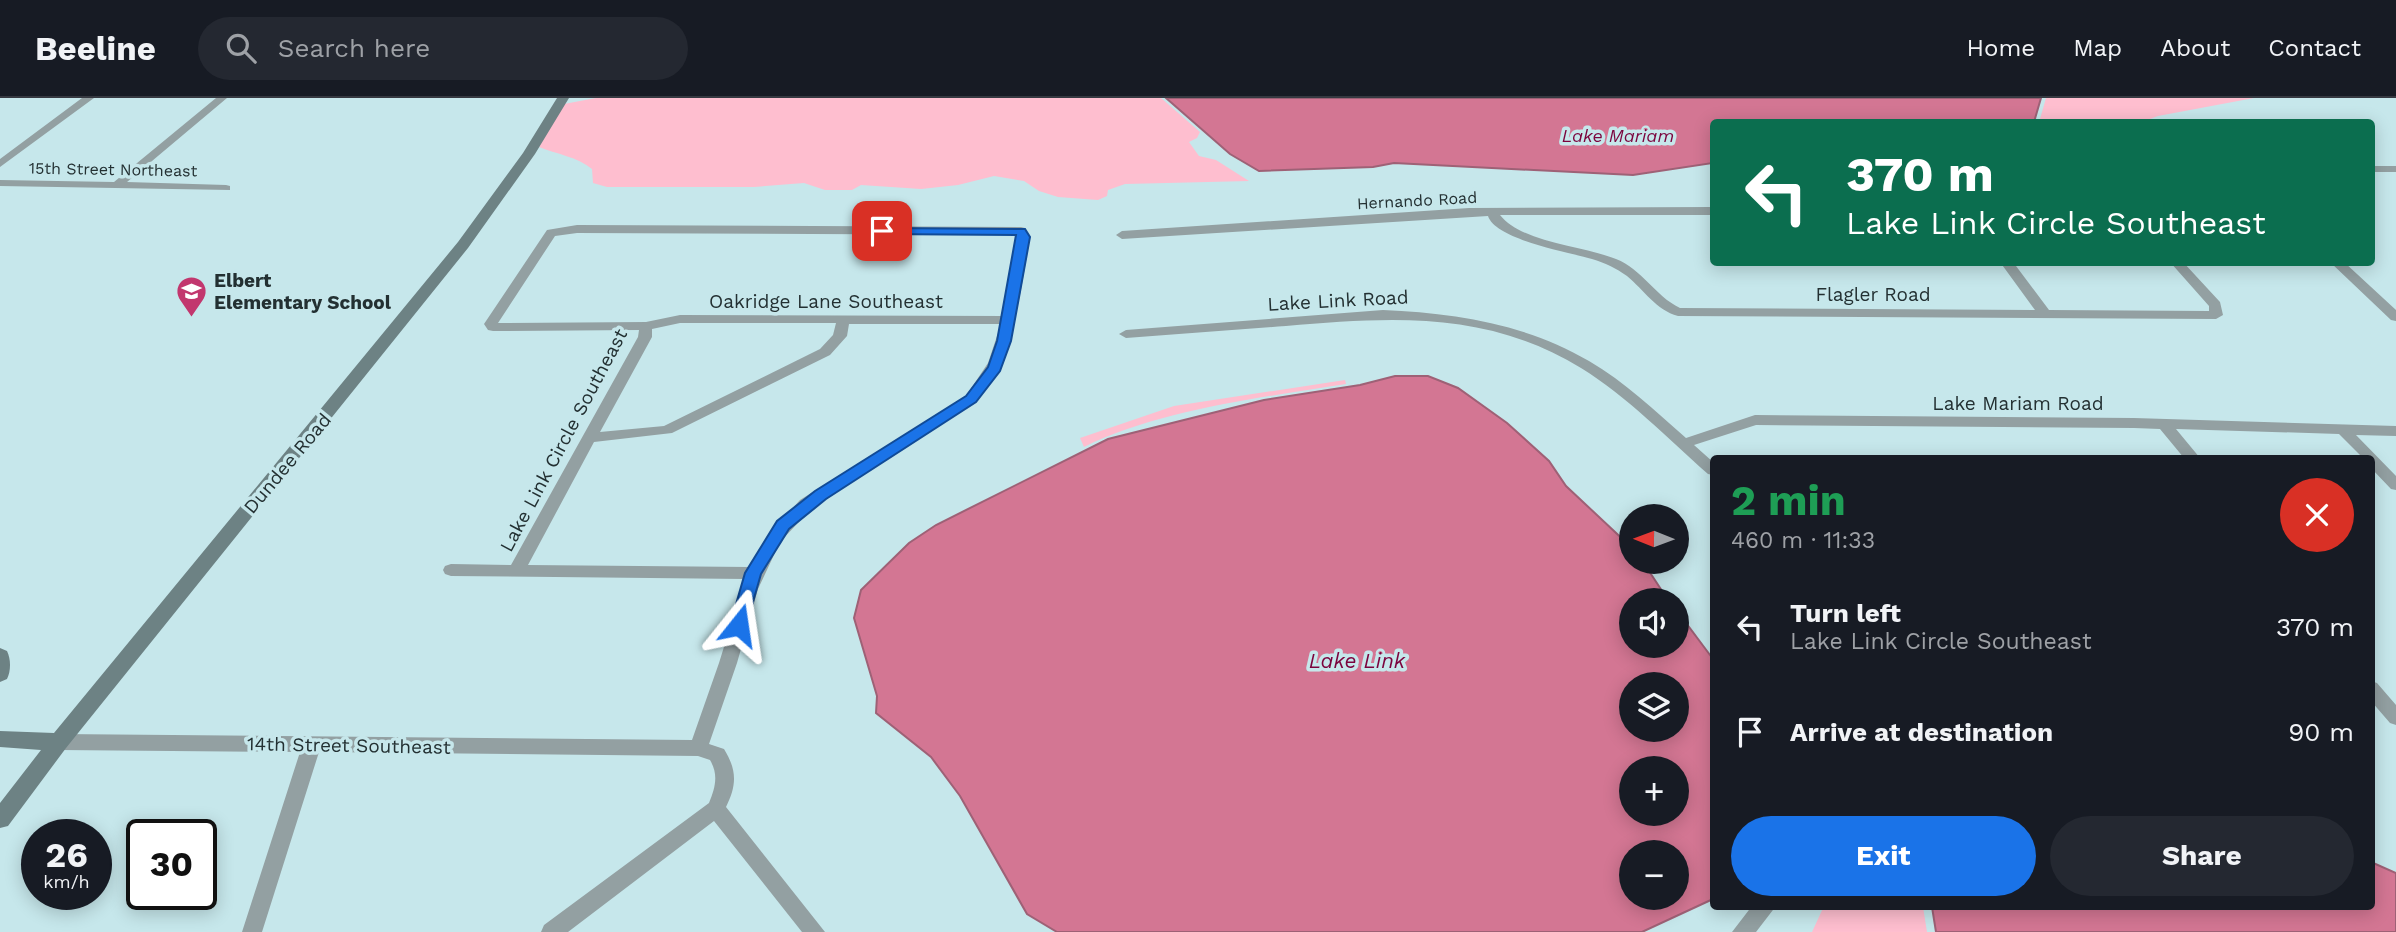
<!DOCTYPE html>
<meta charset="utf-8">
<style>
body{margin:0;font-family:"Work Sans",sans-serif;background:#242831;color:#f1f3f6;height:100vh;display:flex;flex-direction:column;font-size:26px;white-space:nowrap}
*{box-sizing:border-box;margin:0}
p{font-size:23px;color:#9ea1a6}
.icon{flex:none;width:38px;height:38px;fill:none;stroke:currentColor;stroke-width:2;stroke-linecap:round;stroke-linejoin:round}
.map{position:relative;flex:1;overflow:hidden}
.details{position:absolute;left:1710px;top:357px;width:665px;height:455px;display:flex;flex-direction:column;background:#171b24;border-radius:7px;box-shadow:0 4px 18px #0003}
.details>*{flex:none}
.banner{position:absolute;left:1710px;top:21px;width:665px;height:147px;border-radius:7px;box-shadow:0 4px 18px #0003;background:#0b6e4f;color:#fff;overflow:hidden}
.needle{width:46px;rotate:271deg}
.controls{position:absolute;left:1619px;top:406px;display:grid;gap:14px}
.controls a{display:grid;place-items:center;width:70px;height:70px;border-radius:50%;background:#171b24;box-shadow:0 4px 18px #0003;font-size:35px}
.speed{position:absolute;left:21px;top:721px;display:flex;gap:14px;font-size:35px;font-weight:700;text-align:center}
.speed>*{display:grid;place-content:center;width:91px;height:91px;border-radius:50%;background:#171b24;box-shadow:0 4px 18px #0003;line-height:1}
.speed small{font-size:18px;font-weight:400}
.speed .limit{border:4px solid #111;border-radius:10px;background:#fff;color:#111}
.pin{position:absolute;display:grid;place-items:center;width:60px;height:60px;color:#fff;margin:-30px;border-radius:14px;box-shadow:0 4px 10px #0006}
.me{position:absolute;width:77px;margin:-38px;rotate:15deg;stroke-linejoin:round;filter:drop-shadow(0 0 5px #0008)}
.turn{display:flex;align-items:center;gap:24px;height:147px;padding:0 21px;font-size:32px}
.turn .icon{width:91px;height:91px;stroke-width:2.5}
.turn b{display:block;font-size:49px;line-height:60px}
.round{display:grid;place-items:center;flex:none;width:74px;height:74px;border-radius:37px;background:#242831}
.head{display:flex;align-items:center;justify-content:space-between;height:119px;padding:0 21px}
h1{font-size:42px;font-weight:700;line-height:52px;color:#1e9e55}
.primary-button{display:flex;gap:14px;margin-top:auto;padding:14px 21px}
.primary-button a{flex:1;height:80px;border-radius:42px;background:#1a73e8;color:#fff;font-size:28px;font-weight:700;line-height:80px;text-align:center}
.primary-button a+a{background:#242831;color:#f1f3f6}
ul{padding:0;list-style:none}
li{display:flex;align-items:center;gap:21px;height:105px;padding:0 21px}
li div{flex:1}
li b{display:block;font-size:26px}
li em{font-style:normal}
header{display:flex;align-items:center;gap:42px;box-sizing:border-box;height:98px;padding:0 35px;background:#171b24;border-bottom:2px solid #363941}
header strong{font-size:33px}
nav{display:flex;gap:38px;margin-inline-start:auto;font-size:24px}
.search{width:490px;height:63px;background:#242831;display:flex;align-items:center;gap:18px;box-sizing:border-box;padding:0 24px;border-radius:38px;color:#9ea1a6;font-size:26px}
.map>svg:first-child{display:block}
</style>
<header>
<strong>Beeline</strong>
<div class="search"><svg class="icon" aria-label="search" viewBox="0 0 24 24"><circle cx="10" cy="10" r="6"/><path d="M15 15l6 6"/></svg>Search here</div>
<nav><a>Home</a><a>Map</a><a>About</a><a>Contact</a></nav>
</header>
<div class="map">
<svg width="2396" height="834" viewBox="0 0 2396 834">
<rect width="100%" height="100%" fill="#c6e7eb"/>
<!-- green -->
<path fill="#febecf" d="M596,0h565l39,34 -3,6 -8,4 10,14 17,4 33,21 -124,3 -17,6 -1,6 -9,4 -40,-3 -19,-6 -15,-10 -30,-5 -36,9 -37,4 -60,-4 -9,5h-27l-21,-7 -50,4h-147l-14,-4 -1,-14c-14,-12 -36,-15 -53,-22l25,-43z
M2046,0h208l-96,18 -16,6h-96l-6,-3z
M1345,282l1,4c-82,13 -188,26 -262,63l-4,-9 94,-32z
M1824,808l99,1 4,25h-115z"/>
<!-- water -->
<path fill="#d37693" stroke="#9e6176" stroke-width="2" fill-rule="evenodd" d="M1166,0h875l-7,24h-321v41l-80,12 -239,-12 -21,4 -114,4 -29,-17z
M1395,278h33l30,12 49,35 42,38 17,25 65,61v15h12l25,38h-37v46h45l1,-35 36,48v240l-71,33h-585l-30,-18 -67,-118 -29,-39 -55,-44 1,-17 -23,-78 7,-28 48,-47 27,-18 172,-86 156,-39 96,-15zM1631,586h45v46h-45zM1631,670h45v46h-45zM1631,754h45v46h-45z
M2371,764l25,11v59h-460l-4,-25 439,-1z"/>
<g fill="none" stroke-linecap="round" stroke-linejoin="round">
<!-- street -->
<path fill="#93a0a2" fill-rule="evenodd" d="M82,0h12l-94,69v-8z
M216,0h11l-100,84 99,3 4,1v4l-230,-4v-6l114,2z
M2371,68h25v6h-25z
M1713,109v8h-213c22,28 84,31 116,44 26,10 39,37 64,49l355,2 -35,-48h13l36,48 160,1v-5l-39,-44h13l37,40 3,13 -7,4 -538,-3c-22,-6 -34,-26 -51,-40 -11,-8 -22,-13 -35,-17 -23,-7 -96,-19 -104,-43l-366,23 -6,-4 6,-4 347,-23z
M577,127l444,2 4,1 5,10c-11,61 -15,113 -54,164l-164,106 -32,34 -22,47 -21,74 -28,81 15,5c13,21 13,36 2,58l99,125h-23l-88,-111 -146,111h-27l3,-7 165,-122c6,-15 10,-28 1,-43l-12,-4 -379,-4 -57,180h-20l58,-180 -241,-2 -7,-3 -2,-5 2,-5 7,-3 633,6 27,-77 26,-84 -294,-3 -6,-2 -2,-4 2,-4 6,-2 60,1 127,-228 1,-7 -146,1 -5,-1 -4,-6 63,-94zM577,135l439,2 2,3 -15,78 -323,-1 -34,7 -148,1 57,-87zM680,225h156l-3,12 -13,14 -156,77 -64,6 52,-95v-8zM849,226h152l-13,39 -22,33 -166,104 -31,34 -19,33 -222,-2 66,-123 78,-9 158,-78 17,-19z
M2330,164h14l52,48v11l-5,-1z
M1383,212c72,3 143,14 206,51 36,21 66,50 97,77l69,-23 379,3 262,8v10l-40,-1 40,41v14l-5,-1 -20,-21v-10h-8l-24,-24 -163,-5 24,29h-16l-24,-29 -26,-1 -378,-3 -62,20 19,17v13l-5,-1c-41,-36 -80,-77 -127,-106 -95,-58 -190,-51 -295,-42 -54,4 -107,8 -160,12l-7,-4 7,-4z
M2371,583l6,2 19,22v20l-6,-2 -19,-22z
M1752,808h24l-20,26h-24z"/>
<!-- secondary -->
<path fill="#6d8284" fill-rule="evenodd" d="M557,0h12l-34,56 -67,94 -402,500 -58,78 -8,2v-25l41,-53 -41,-3v-16l54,2 404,-491 65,-89z
M0,550l7,3c4,8 4,20 0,28l-7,3z"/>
</g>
<!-- route -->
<path fill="#1a73e8" stroke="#114b97" stroke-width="2" d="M882,130l143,1 5,8 -19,104 -11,30 -24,31 -150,97 -37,30 -28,45 -16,56h-12l-3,-5 15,-52 32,-52 38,-30 151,-95 22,-29 9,-26 19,-106 -138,-1v-5z"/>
<!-- icons -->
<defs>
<symbol id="school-pin" viewBox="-11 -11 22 30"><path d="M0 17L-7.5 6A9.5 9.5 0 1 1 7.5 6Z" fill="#c2376e" stroke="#c6e7eb"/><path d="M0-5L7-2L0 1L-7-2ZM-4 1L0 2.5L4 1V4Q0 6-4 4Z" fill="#fff"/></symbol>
</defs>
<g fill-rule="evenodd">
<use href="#school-pin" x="174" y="176" width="35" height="47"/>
</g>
<g text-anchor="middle" stroke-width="7" stroke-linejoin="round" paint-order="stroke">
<!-- far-street labels -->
<g font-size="16" fill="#233032" stroke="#c6e7eb">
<text transform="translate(113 71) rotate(1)" y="6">15th Street Northeast</text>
<text transform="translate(1417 102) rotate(-3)" y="6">Hernando Road</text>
</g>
<!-- far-water labels -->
<g font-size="18" font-style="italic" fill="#7b033d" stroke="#c6e7eb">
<text x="1618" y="44">Lake Mariam</text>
</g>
<!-- poi labels -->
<g font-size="19" font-weight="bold" fill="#233032" stroke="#c6e7eb" text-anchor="start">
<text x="214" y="189">Elbert<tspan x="214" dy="22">Elementary School</tspan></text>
</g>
<!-- street labels -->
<g font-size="19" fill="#233032" stroke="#c6e7eb">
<text x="1873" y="203">Flagler Road</text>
<text transform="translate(1338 202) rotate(-3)" y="7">Lake Link Road</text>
<text x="826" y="210">Oakridge Lane Southeast</text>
<text x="2018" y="312">Lake Mariam Road</text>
<text transform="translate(563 342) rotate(-62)" y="7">Lake Link Circle Southeast</text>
<text transform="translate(287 365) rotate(-50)" y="7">Dundee Road</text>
<text transform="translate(349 647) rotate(1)" y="7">14th Street Southeast</text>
</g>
<!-- water labels -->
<g font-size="21" font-style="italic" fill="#7b033d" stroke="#c6e7eb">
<text x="1357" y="570">Lake Link</text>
</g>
</g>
</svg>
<div class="controls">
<a><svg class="needle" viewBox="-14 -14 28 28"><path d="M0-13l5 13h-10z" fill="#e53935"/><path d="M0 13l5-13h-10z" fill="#9ea1a6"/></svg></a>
<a><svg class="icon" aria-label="sound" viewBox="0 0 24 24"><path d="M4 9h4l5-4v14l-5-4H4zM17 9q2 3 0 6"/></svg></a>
<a><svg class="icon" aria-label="layers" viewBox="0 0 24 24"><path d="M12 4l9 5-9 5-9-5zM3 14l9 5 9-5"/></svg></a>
<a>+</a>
<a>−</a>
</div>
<div class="speed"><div>26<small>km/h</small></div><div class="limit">30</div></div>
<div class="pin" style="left:882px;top:133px;background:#d93025"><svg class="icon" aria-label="arrive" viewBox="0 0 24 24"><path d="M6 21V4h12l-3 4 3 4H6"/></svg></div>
<svg class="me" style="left:739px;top:527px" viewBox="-20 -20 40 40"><path d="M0-17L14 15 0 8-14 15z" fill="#1a73e8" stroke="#fff" stroke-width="4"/></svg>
<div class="banner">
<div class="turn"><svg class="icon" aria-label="left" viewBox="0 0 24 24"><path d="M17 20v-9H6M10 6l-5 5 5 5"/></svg><div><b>370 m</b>Lake Link Circle Southeast</div></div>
</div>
<section class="details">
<div class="head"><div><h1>2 min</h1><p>460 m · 11:33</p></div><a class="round" style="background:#d93025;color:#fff"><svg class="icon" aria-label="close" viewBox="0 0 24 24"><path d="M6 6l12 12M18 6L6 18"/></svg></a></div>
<ul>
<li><svg class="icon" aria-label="left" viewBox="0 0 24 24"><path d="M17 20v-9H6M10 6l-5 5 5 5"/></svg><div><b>Turn left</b><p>Lake Link Circle Southeast</p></div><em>370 m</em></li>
<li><svg class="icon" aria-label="arrive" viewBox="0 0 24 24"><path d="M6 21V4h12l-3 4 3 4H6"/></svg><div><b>Arrive at destination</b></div><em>90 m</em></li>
</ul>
<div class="primary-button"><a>Exit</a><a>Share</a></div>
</section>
</div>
